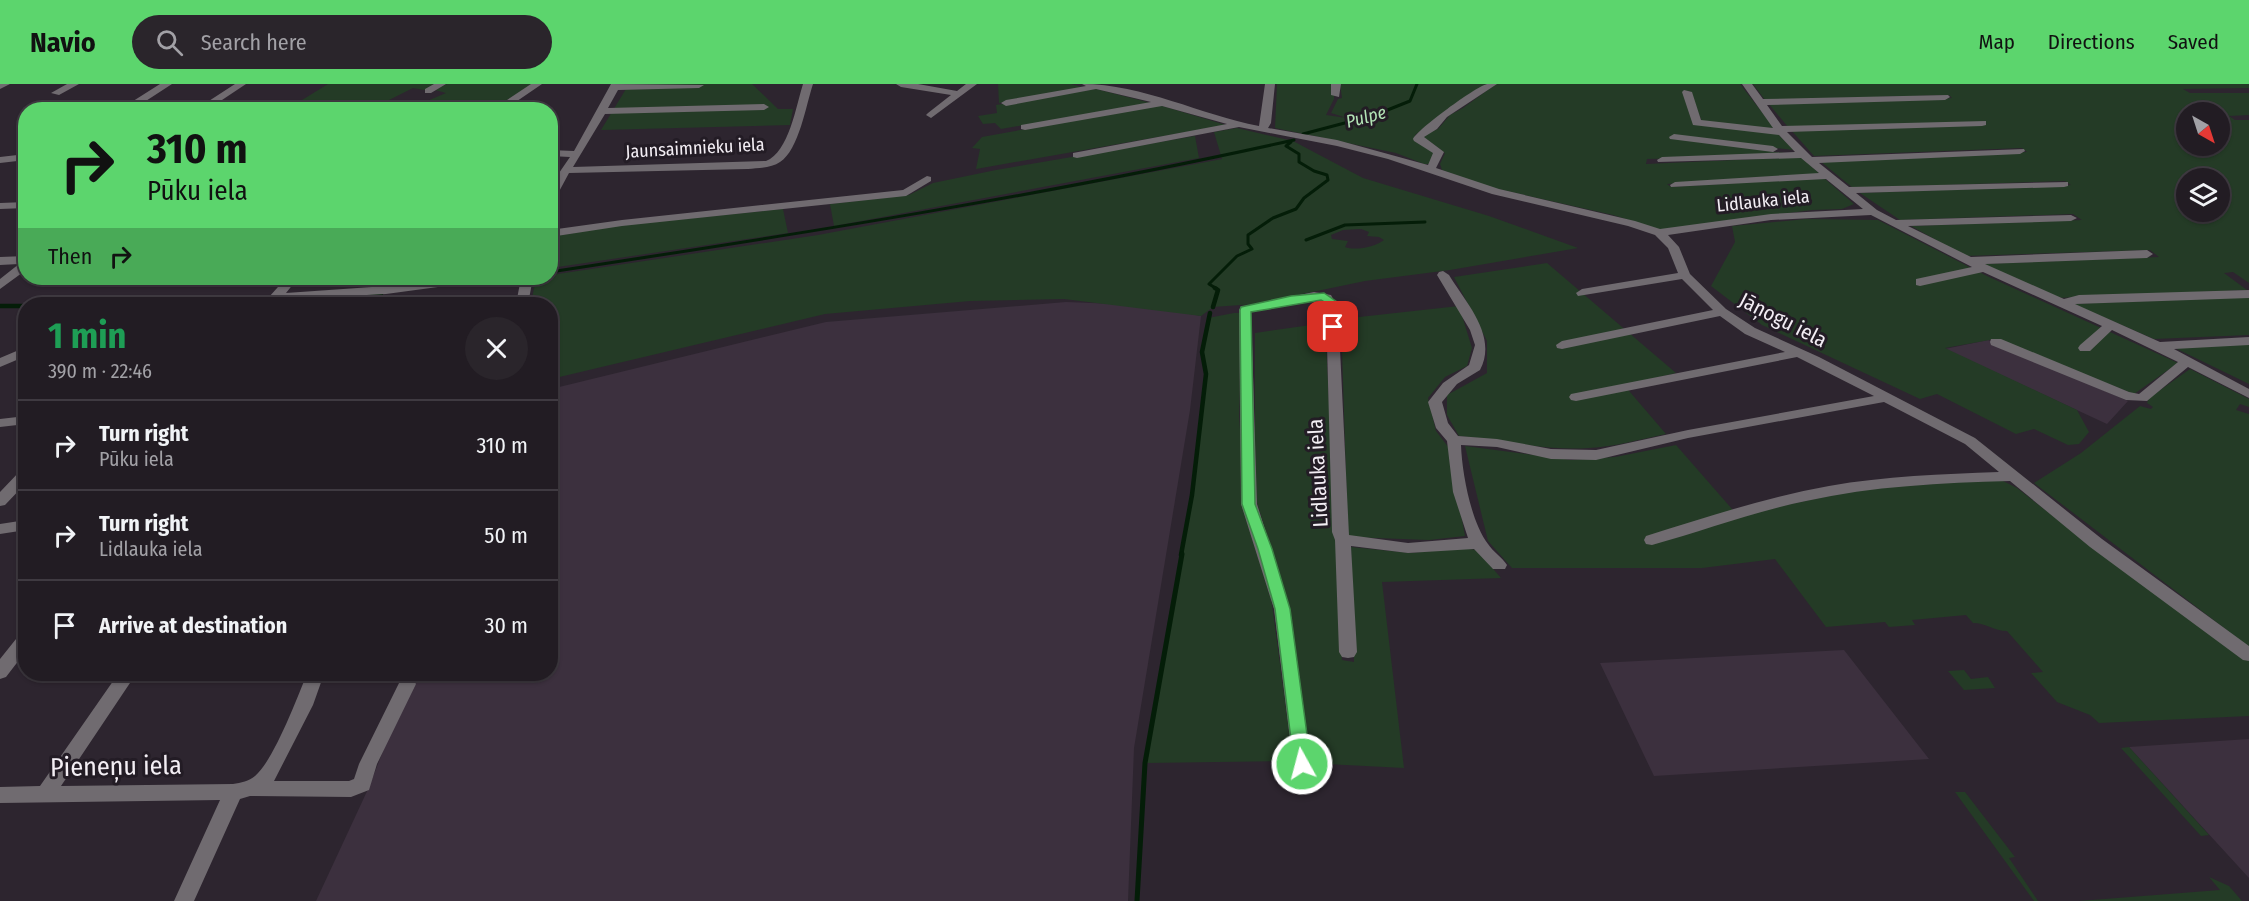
<!DOCTYPE html>
<meta charset="utf-8">
<style>
body{margin:0;font-family:"Fira Sans Condensed",sans-serif;background:#2a252b;color:#f1f3f6;height:100vh;display:flex;flex-direction:column;font-size:22px;white-space:nowrap}
*{box-sizing:border-box;margin:0}
p{font-size:20px;color:#a2a1a6}
.icon{flex:none;width:33px;height:33px;fill:none;stroke:currentColor;stroke-width:2;stroke-linecap:round;stroke-linejoin:round}
.map{position:relative;flex:1;overflow:hidden}
.sheet{position:absolute;left:18px;top:213px;width:540px;height:384px;display:flex;flex-direction:column;background:#221c23;border-radius:24px;box-shadow:0 2px 4px #0004,0 0 0 2px #3f3a41}
.sheet>*{flex:none}
.banner{position:absolute;left:18px;top:18px;width:540px;height:183px;border-radius:24px;box-shadow:0 2px 4px #0004,0 0 0 2px #3f3a41;background:#5cd56d;color:#111;overflow:hidden}
.needle{width:39px;rotate:141deg}
.controls{position:absolute;left:2176px;top:18px;display:grid;gap:12px}
.controls a{display:grid;place-items:center;width:54px;height:54px;border-radius:50%;background:#221c23;box-shadow:0 2px 4px #0004,0 0 0 2px #3f3a41;font-size:30px}
.pin{position:absolute;display:grid;place-items:center;width:51px;height:51px;color:#fff;margin:-26px;border-radius:12px;box-shadow:0 3px 9px #0006}
.me{position:absolute;width:66px;margin:-33px;rotate:353deg;stroke-linejoin:round;filter:drop-shadow(0 0 4px #0008)}
.turn{display:flex;align-items:center;gap:21px;height:126px;padding:0 30px;font-size:27px}
.turn .icon{width:78px;height:78px;stroke-width:2.5}
.turn b{display:block;font-size:42px;line-height:51px}
.then{display:flex;align-items:center;height:57px;padding:0 30px;background:#0003;gap:12px;font-size:22px}
.round{display:grid;place-items:center;flex:none;width:63px;height:63px;border-radius:32px;background:#2a252b}
.head{display:flex;align-items:center;justify-content:space-between;height:102px;padding:0 30px}
h1{font-size:36px;font-weight:700;line-height:45px;color:#1e9e55}
ul{padding:0;list-style:none}
li{display:flex;align-items:center;gap:18px;height:90px;padding:0 30px;border-top:2px solid #3f3a41}
li div{flex:1}
li b{display:block;font-size:22px}
li em{font-style:normal}
header{display:flex;align-items:center;gap:36px;box-sizing:border-box;height:84px;padding:0 30px;background:#5cd56d;color:#111}
header strong{font-size:28px}
nav{display:flex;gap:33px;margin-inline-start:auto;font-size:21px}
.search{width:420px;height:54px;background:#2a252b;display:flex;align-items:center;gap:15px;box-sizing:border-box;padding:0 21px;border-radius:33px;color:#a2a1a6;font-size:22px}
.map>svg:first-child{display:block}
</style>
<header>
<strong>Navio</strong>
<div class="search"><svg class="icon" aria-label="search" viewBox="0 0 24 24"><circle cx="10" cy="10" r="6"/><path d="M15 15l6 6"/></svg>Search here</div>
<nav><a>Map</a><a>Directions</a><a>Saved</a></nav>
</header>
<div class="map">
<svg width="2249" height="817" viewBox="0 0 2249 817">
<rect width="100%" height="100%" fill="#2d252f"/>
<!-- built -->
<path fill="#3c303e" d="M1066,218l75,3 60,11 -11,94 -56,338 -6,153h-812l53,-114 44,-113h137l1,-285 275,-67z
M1988,256l140,61 -21,23 -162,-75z
M1844,566l85,109 -275,17 -54,-113z
M2249,655v139l-120,-131z"/>
<!-- green -->
<path fill="#243b26" fill-rule="evenodd" d="M328,0h107l-11,6 -11,-2 -32,16 32,3 33,-14 -11,-3 12,-6h86l-41,25 -194,1 6,-5h-2v-5z
M629,0h123l26,25h15l-3,16 -189,5z
M998,0h73l15,4 -87,15z
M1277,0h58l-1,15 -8,16 21,3 -16,-5 7,-14 4,-1 -2,-14h147l-72,51 3,8 18,10 -5,11h-7l-28,-11 -121,-25z
M1496,0h244l36,46 -74,-8 -12,-31h-6l10,33 83,9 17,17 -126,-13 131,18 -152,4 -1,5 155,-7 19,17 -153,10 4,3 153,-9 30,26 -12,5 -30,1 -151,20 -48,-15 -124,-28 -47,-17 -2,-6 5,-11 -23,-17 16,-7 12,-14 13,-7z
M1753,0h496v4l-66,1 7,4h59v22l-20,1 6,4h14v163l-16,-11 -9,1 23,17 -191,8 -74,-34 177,-7 -9,-7 -185,6 -54,-30 171,-6 -9,-6 -173,6 -40,-27 211,-8 -6,-4 -212,7 -33,-27 207,-9 -5,-4 -208,8 -23,-26 196,-6 -3,-2 -196,5 -20,-24 184,-5 -3,-3 -184,5zM2187,28h33v34h-33zM2187,94h33v34h-33z
M1096,5l55,14 -150,26 -6,-6 -12,1 -5,-8 19,-3 -1,-8z
M1159,21l67,20 -250,44 4,-20 -8,-1 10,-11z
M1237,44l56,13 70,37 126,38 89,32 -128,22 -85,11 -110,23 -42,3 -12,9 -137,-17 -94,2 -145,13 -274,65 -1,-75h-19l5,-26h14l1,-3 267,-40 404,-76 -8,-27zM1361,145l8,3 -2,4 12,1 5,3c-9,7 -29,11 -39,7l3,-6 -16,-2 -1,-4 12,-5z
M1195,52l4,22 -365,68 -4,-22 79,-9 24,-12 63,-13z
M783,125l5,24 -237,35 -1,-31 71,-12z
M1806,135l72,1 109,56 191,87 -44,31 -139,-55 -50,9 132,62 12,22 -10,12 -11,1 -34,-16 -18,5 -79,-40 -17,5 -158,-74 -51,-39 24,-44 -3,-16z
M1547,179l129,110 -52,12 42,49c-25,5 -51,13 -77,14 -43,3 -88,-8 -130,-12l-12,-21v-20l40,-22v-32l-33,-64z
M2249,212v39l-95,4 -81,-35z
M1459,222l13,42 -5,18 -22,11 -17,21 8,33 13,17 16,88 -36,4 -81,-3 -7,-218z
M1234,229h9l-4,103 5,67 25,99 24,179 -148,2 47,-268 14,-121 -4,-22 6,-34z
M1325,239l17,337 12,2 -3,-115 60,6 51,-5 15,2 24,28 -119,4 22,186 -97,-5 -17,-147 -11,-44 -24,-75v-164z
M2249,260v40l-74,-36z
M2190,285l59,30v8l-9,-3 -4,6 13,4v233l-215,-164 47,-30 59,-47 11,3 2,-2 -6,-4 2,-5z
M1676,361l63,72 42,-11 82,-17 136,-10 18,9 90,70 142,103v55l-150,7 -9,-8 -33,-13 -26,-29 12,-1 -36,-41c-13,0 -21,-8 -34,-8l-7,-8 -54,5 3,5 -26,2 -4,-5 -59,5 -51,-68 -73,9h-190l-24,-27 -23,-95 106,14 44,-3z
M1964,586l7,9 17,-2 7,11 -31,2 -16,-19z
M2129,663l80,88 -8,1 -80,-88z
M1955,708h10l50,65 -6,1 29,43h-4z
M2209,793l20,9 13,15h-163l141,-11z"/>
<g fill="none" stroke-linecap="round" stroke-linejoin="round">
<!-- stream-far2 -->
<path stroke="#041d08" stroke-width="3" d="M1303,50l72,-19 35,-14 7,-17
M1306,156l39,-15 80,-3
M550,188c249,-38 498,-77 744,-132
M472,197l27,-3
M1217,205l-8,-5 28,-28 15,-7 -4,-5v-9l25,-17 23,-9 8,-11 24,-18 -1,-5 -13,-4 -15,-9v-8l-13,-8 5,-4"/>
<!-- stream-far1 -->
<path stroke="#041d08" stroke-width="4.5" d="M132,220l125,-3 124,-7
M0,222h26
M1213,223l5,-17 -3,-2
M1181,471l11,-60 14,-121 -4,-22 8,-39"/>
<!-- stream -->
<path stroke="#041d08" stroke-width="5" d="M1137,817l8,-138 37,-209"/>
<!-- minor -->
<path fill="#706b70" fill-rule="evenodd" d="M0,0h10l-10,5z
M67,0h12l-20,11 -8,-2z
M160,0h12l-40,26h-13z
M235,0h11l-39,26h-12z
M434,0h12l-15,9h-6v-4z
M531,0h11l-38,26h-12z
M611,0l93,1 -5,3 -81,2 -10,18 156,-4 5,3 -5,3 -159,4 -32,53 193,-6c23,-9 30,-55 37,-77h10c-7,21 -14,66 -33,78 -8,6 -22,6 -32,7l-179,4 -14,26 -5,3v-16l20,-29 -20,-1v-6l24,1z
M896,0h22l39,7 9,-7h11l-46,34 -5,-3 2,-2 23,-18 -50,-8z
M1082,0c61,0 119,31 177,42l6,-42h10l-4,39 -3,5 69,12 91,25 5,-12 -19,-12 -1,-2c5,-10 62,-52 74,-55 3,0 6,0 10,0l-50,33 -10,12 -13,8 20,15 -8,16 63,21 136,32 25,8 111,-15 92,-5 -37,-30 -155,8 -1,-2 5,-3 144,-9 -18,-15 -143,4 -1,-2 5,-3 133,-5 -16,-17 -86,-10 -11,-33 2,-2 8,2 9,28 72,8 -31,-44h10l11,15 185,-4 2,2 -5,3 -178,5 15,21 204,-5v4l-4,1 -195,6 25,25 212,-8 1,2 -5,3 -201,9 30,24 219,-5v4l-4,1 -208,6 21,17 19,10 175,-5 6,3 -6,3 -163,5 63,31 176,-7 6,4 -6,4 -162,6 79,35 15,-4 170,-5v8l-174,6 85,38 89,-5v8l-75,4 75,40v9l-61,-31 -41,34 -21,-1 -135,-55 -1,-3 1,-3h10l128,53 10,2 39,-32 -66,-32 -22,21h-10l-2,-3 2,-3 22,-19 -119,-54 -63,14 -4,-1v-6l56,-12 -101,-52 -100,5 -103,15 11,12 11,27 36,35 29,19 64,29 156,81 127,101 147,107v15l-6,-1 -153,-113 -80,-66c-69,2 -137,5 -204,20 -53,11 -103,30 -154,44l-6,-1 -2,-4 2,-4c61,-19 121,-39 183,-50 56,-10 113,-12 170,-14l-34,-28 -81,-42 -196,36 -92,22 -45,-1 -54,-12 -36,-2c1,28 10,77 27,99 5,8 14,13 19,21l-2,4h-12l-19,-20 -66,4 -57,-7 6,106 -3,5 -6,1 -6,-1 -3,-5 -4,-112 -3,-8 -6,-224 -4,-7 -8,-1 -63,12 6,192 33,105 21,155 -2,5 -7,3 -7,-3 -2,-5 -19,-155 -33,-105 -2,-194 2,-3 73,-15 17,3 7,13 11,227 59,8 60,-5 -15,-46 -6,-51 -11,-13 -8,-26 15,-19 26,-18 6,-20 -5,-15 -33,-55 2,-3 4,-1 6,4c17,28 49,61 31,95l-23,14 -15,18 6,21 10,13 39,3 54,10 45,1 92,-20 186,-34 -77,-39 -221,44 -5,-1 -2,-3 2,-3 5,-1 209,-41 -40,-18 -25,-18 -158,33 -5,-1 -1,-3 6,-4 151,-31 -31,-31 -104,17 -2,-3 6,-4 96,-16 -10,-25 -13,-13 -27,-9 -136,-32 -104,-35 -51,-13 -98,-19 -162,31 -4,-1v-4l154,-29 -65,-18 -137,24 -4,-1v-4l130,-23 -55,-13 -90,17 -5,-3 5,-3 80,-14z
M1331,0h10l-2,13 -8,-2z
M1674,50l99,12 5,3 -5,3 -103,-13 -1,-2z
M26,70v6l-26,3v-6z
M927,92l4,1v4l-25,15 -284,30 -72,11v-7l72,-10 281,-30z
M26,118v6l-26,1v-6z
M26,172v14l-26,19v-10l19,-15 -19,1v-8z
M286,194h12l-12,15 100,-7 66,-8h29l-6,4 -89,12 -115,6 -2,-3z
M521,194h12l-5,26h-12z
M26,263v9l-26,11v-9z
M26,332v8l-26,3v-8z
M26,384v15l-21,22 -5,1v-14l21,-22z
M26,436v10l-26,4v-10z
M26,548v19l-20,26 -6,2v-20l20,-25z
M118,590h18l-75,112 172,-2c8,-1 16,-3 22,-8 19,-16 42,-78 52,-102h17l-11,31 -39,76h75l5,-2 5,-15 42,-85 6,-2 6,2 3,5 -39,80 -8,26 -18,7 -101,-1 -10,3 -46,102h-20l46,-101 -220,3v-16l40,-1z"/>
</g>
<!-- route -->
<path fill="#5cd56d" stroke="#3c8a47" stroke-width="1.5" d="M1324,209l13,9v27l-4,1 -6,-3 -1,-24 -5,-3 -70,12 4,192 17,45 18,60 21,155 -3,5 -6,2 -6,-2 -2,-5 -19,-155 -17,-60 -16,-45 -2,-194 1,-3 50,-11z"/>
<g text-anchor="middle" stroke-width="6" stroke-linejoin="round" paint-order="stroke">
<!-- far-water labels -->
<g font-size="18" font-style="italic" fill="#b3e4b6" stroke="#231c25">
<text transform="translate(1366 33) rotate(-15)" y="6">Pulpe</text>
</g>
<!-- far-street labels -->
<g font-size="18" fill="#f3eef4" stroke="#231c25">
<text transform="translate(695 64) rotate(-3)" y="6">Jaunsaimnieku iela</text>
<text transform="translate(1763 117) rotate(-6)" y="6">Lidlauka iela</text>
</g>
<!-- street labels -->
<g font-size="21" fill="#f3eef4" stroke="#231c25">
<text transform="translate(1783 236) rotate(27)" y="7">Jāņogu iela</text>
<text transform="translate(1318 389) rotate(-93)" y="7">Lidlauka iela</text>
</g>
<!-- near-street labels -->
<g font-size="26" fill="#f3eef4" stroke="#231c25">
<text transform="translate(116 682) rotate(-1)" y="9">Pieneņu iela</text>
</g>
</g>
</svg>
<div class="controls">
<a><svg class="needle" viewBox="-14 -14 28 28"><path d="M0-13l5 13h-10z" fill="#e53935"/><path d="M0 13l5-13h-10z" fill="#a2a1a6"/></svg></a>
<a><svg class="icon" aria-label="layers" viewBox="0 0 24 24"><path d="M12 4l9 5-9 5-9-5zM3 14l9 5 9-5"/></svg></a>
</div>
<div class="pin" style="left:1333px;top:243px;background:#d93025"><svg class="icon" aria-label="arrive" viewBox="0 0 24 24"><path d="M6 21V4h12l-3 4 3 4H6"/></svg></div>
<svg class="me" style="left:1302px;top:680px" viewBox="-20 -20 40 40"><circle r="17" fill="#5cd56d" stroke="#fff" stroke-width="3"/><path d="M0-11L8 9 0 5-8 9z" fill="#fff"/></svg>
<div class="banner">
<div class="turn"><svg class="icon" aria-label="right" viewBox="0 0 24 24"><path d="M7 20v-9h11M14 6l5 5-5 5"/></svg><div><b>310 m</b>Pūku iela</div></div>
<div class="then">Then<svg class="icon" aria-label="right" viewBox="0 0 24 24"><path d="M7 20v-9h11M14 6l5 5-5 5"/></svg></div>
</div>
<section class="sheet">
<div class="head"><div><h1>1 min</h1><p>390 m · 22:46</p></div><a class="round"><svg class="icon" aria-label="close" viewBox="0 0 24 24"><path d="M6 6l12 12M18 6L6 18"/></svg></a></div>
<ul>
<li><svg class="icon" aria-label="right" viewBox="0 0 24 24"><path d="M7 20v-9h11M14 6l5 5-5 5"/></svg><div><b>Turn right</b><p>Pūku iela</p></div><em>310 m</em></li>
<li><svg class="icon" aria-label="right" viewBox="0 0 24 24"><path d="M7 20v-9h11M14 6l5 5-5 5"/></svg><div><b>Turn right</b><p>Lidlauka iela</p></div><em>50 m</em></li>
<li><svg class="icon" aria-label="arrive" viewBox="0 0 24 24"><path d="M6 21V4h12l-3 4 3 4H6"/></svg><div><b>Arrive at destination</b></div><em>30 m</em></li>
</ul>
</section>
</div>
